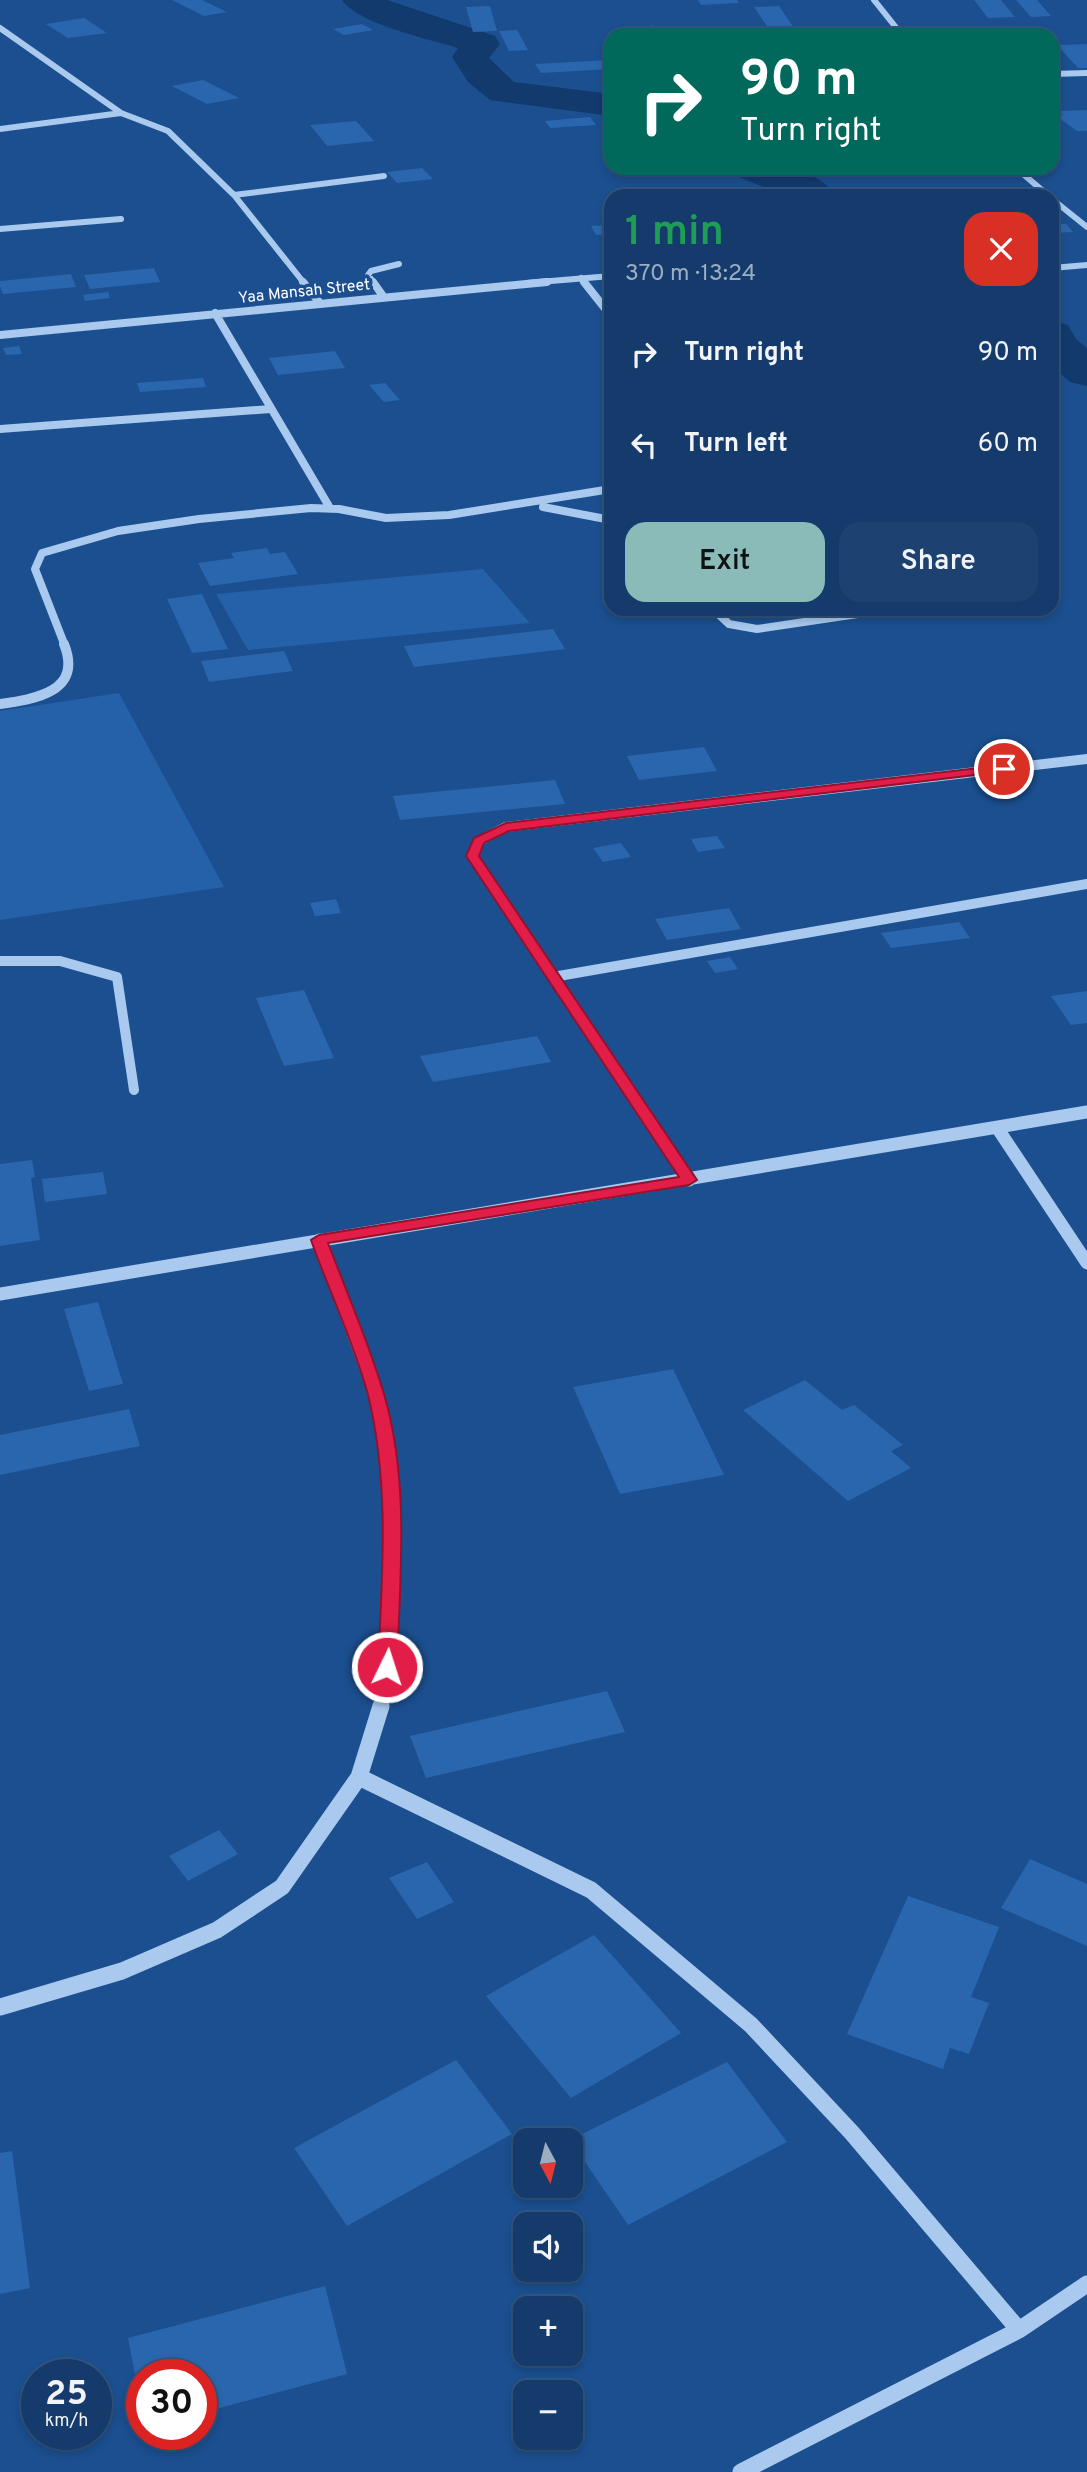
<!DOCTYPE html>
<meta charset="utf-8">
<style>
body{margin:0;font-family:Overpass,sans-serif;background:#1d4271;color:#f1f3f6;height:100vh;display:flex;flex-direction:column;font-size:26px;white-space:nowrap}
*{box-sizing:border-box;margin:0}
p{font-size:23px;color:#9dadc1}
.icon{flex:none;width:38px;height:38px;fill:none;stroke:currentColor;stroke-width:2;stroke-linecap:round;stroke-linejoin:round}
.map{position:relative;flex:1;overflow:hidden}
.panel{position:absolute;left:604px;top:189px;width:455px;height:427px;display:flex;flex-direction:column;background:#143b6b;border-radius:21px;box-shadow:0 4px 10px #0003,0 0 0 2px #33557e}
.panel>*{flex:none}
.guide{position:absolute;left:604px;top:28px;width:455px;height:147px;border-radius:21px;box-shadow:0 4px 10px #0003,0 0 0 2px #33557e;background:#00695c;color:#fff;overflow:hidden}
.needle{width:46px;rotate:173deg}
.tools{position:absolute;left:513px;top:2128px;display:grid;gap:14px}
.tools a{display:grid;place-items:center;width:70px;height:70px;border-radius:14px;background:#143b6b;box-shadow:0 4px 10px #0003,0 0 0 2px #33557e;font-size:35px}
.speed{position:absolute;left:21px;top:2359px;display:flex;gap:14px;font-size:35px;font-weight:700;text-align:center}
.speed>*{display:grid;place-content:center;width:91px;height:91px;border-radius:50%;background:#143b6b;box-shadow:0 4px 10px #0003,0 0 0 2px #33557e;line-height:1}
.speed small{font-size:18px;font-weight:400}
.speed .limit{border:10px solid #d22;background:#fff;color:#111}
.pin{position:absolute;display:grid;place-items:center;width:60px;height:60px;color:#fff;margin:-30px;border:4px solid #fff;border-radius:50%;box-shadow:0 2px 7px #0007}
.me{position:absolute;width:77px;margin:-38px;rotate:4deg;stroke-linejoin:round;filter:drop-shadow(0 0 5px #0008)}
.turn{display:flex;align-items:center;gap:24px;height:147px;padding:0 21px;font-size:32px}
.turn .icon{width:91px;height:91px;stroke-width:2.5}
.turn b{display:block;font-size:49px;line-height:60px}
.round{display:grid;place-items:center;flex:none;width:74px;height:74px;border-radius:21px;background:#1d4271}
.headline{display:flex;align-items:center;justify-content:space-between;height:119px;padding:0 21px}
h1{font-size:42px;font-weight:600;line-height:52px;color:#1e9e55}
.action{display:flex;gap:14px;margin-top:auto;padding:14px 21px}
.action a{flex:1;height:80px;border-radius:21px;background:#8bbbb9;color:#111;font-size:28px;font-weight:600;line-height:80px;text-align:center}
.action a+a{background:#1d4271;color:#f1f3f6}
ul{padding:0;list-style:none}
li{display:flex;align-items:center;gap:21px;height:91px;padding:0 21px}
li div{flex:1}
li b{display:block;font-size:26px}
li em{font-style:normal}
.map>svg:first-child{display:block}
</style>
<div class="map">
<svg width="1087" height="2472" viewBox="0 0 1087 2472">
<rect width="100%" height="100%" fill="#1b4f8f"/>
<!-- green -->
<path fill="#2461a8" d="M483,569l47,54 -282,27 -32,-56z
M119,693l105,194 -224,33v-209z"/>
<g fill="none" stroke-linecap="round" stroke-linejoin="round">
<!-- river -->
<path fill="#123a6d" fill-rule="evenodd" d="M342,0h45l108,36 5,8 -11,14 25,24 97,12v22l-121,-16 -22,-18 -16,-25 6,-9c-29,-9 -100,-24 -116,-48z
M733,168c36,0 79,-6 103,28h-51l-46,-19z
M1052,321l16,4 8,14 11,9v38l-17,-4 -18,-16z"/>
</g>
<!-- building -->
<path fill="#2a66ad" d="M172,0h30l25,12 -23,4z
M698,0h39l2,3 -38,2z
M974,0h27l14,17 -27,1z
M1016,0h21l14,16 -20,1z
M490,6l7,25 -24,1 -7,-25z
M779,6l15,22 -25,1 -15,-22z
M84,18l23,15 -39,5 -22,-14z
M362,24l11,6 -29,5 -11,-6z
M746,26l6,9h-29l-5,-8z
M683,27l5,8h-19l-5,-7z
M517,30l11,20 -19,1 -10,-20z
M1087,44v24h-9l-21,-23z
M611,60v9l-70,4 -6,-9z
M203,80l36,18 -32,6 -35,-18z
M1087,110v21h-10l-21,-15 7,-1 -4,-4z
M590,117l6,8 -46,3 -5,-7z
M356,121l18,20 -47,5 -17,-21z
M422,168l11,11 -36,4 -10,-11z
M1052,224h14l7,8 -21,1z
M611,225v9l-15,1 -5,-9z
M154,268l6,14 -70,7 -6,-14z
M71,274l5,13 -73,7 -3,-8v-5z
M108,292l2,6 -25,3 -2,-6z
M19,346l3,8 -16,1 -3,-7z
M335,351l10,17 -67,7 -9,-17z
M203,378l3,9 -66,5 -3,-9z
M385,383l15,17 -16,2 -15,-17z
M267,548l3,6 15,-2 13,22 -88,12 -12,-23 36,-5 -3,-5z
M202,594l26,55 -36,4 -25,-54z
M553,629l12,20 -151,18 -10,-21z
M284,651l9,20 -84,11 -8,-21z
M704,747l13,24 -78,9 -12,-24z
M555,780l10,24 -165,16 -7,-24z
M717,836l8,12 -27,4 -7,-13z
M621,843l10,14 -28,5 -10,-14z
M336,899l5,14 -26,3 -5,-13z
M729,908l12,21 -74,11 -12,-21z
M959,922l11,16 -79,10 -10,-15z
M730,957l8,12 -23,4 -8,-12z
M304,990l30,68 -50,8 -28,-68z
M1087,991v32l-16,2 -20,-29z
M537,1036l14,26 -118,20 -13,-26z
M32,1160l3,17 -4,1 9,62 -40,6v-82z
M103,1172l4,22 -62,8 -3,-23z
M98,1302l25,82 -34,7 -25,-82z
M673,1369l51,106 -104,19 -47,-107z
M805,1380l37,30 12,-5 49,40 -12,6 20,17 -63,33 -105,-91z
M129,1409l11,37 -140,29v-40z
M607,1691l18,41 -199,46 -16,-42z
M219,1830l19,24 -50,27 -19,-25z
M1030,1859l57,25v62l-86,-38z
M427,1862l27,40 -37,17 -28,-41z
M908,1896l91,31 -28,70 18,6 -20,51 -19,-6 -7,21 -96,-35z
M594,1935l87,98 -110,65 -85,-102z
M456,2060l56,74 -165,92 -53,-78z
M727,2062l60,80 -159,83 -58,-85z
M12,2151l18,137 -30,6v-141z
M325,2286l22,88 -146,39v-38h-59l-2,26 -12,-63z"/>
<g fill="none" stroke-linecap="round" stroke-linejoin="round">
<!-- minor-far4 -->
<path stroke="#a9c9ee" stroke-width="6" d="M874,0l28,35
M0,28l121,85 47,18 66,64 150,-19
M652,29l4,6
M1052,74l35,-1
M0,129l121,-16
M1016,168l33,28
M234,195l70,88
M1052,199l35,28
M0,229l121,-10
M1052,268l35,-3
M581,278l4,5
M374,283l-6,-8 3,-4 28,-7
M527,283l84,-7"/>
<!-- minor-far3 -->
<path stroke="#a9c9ee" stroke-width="8" d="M303,282l16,20
M373,282l10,14
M584,282l27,34
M215,313l115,195
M0,335l547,-53
M0,429l271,-20
M543,507l68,13
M713,609l16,15 28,5 114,-17
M65,646l-30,-77 7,-16 76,-22 81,-12 112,-11 28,1 47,9 63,-3 162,-26"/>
<!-- minor-far2 -->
<path stroke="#a9c9ee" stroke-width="10" d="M0,704c35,-5 83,-12 64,-60
M0,961h60l57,16 17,113
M553,977l534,-93
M643,1111l-170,-255 6,-15 27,-14 581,-68"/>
<!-- minor-far1 -->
<path stroke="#a9c9ee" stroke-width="13" d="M642,1109l47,71
M998,1129l89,134
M319,1240l57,155 17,108 -1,93 -6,95 -5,17
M0,1294l1087,-182"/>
<!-- minor -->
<path stroke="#a9c9ee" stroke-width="17" d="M359,1777l232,113 160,135 101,108 167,197
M0,2007l122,-36 95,-41 65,-43 77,-110 22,-71
M741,2472l278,-142 68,-46"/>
</g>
<!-- route -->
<path fill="#e11d48" stroke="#92132f" stroke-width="2" d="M1004,765l4,1v5l-499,60 -25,12 -5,13 218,324 -8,5 -361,58c19,50 41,100 56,151 26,88 16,183 13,273l-10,7 -6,-2 -3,-5c4,-90 12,-183 -10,-272 -14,-52 -39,-104 -57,-155l8,-5 360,-58 -213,-321 8,-18 32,-15z"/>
<g text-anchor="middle" stroke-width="7" stroke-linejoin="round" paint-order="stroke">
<!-- far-street labels -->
<g font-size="16" fill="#fff" stroke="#1b4f8f">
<text transform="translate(304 290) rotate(-6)" y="6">Yaa Mansah Street</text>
</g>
</g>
</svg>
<div class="tools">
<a><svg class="needle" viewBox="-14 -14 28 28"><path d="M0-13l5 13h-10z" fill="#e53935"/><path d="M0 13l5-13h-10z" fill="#9dadc1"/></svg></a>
<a><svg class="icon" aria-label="sound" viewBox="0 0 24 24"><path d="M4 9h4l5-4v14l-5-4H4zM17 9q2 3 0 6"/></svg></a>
<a>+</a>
<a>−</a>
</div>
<div class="speed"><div>25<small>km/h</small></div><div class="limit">30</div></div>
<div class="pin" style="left:1004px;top:769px;background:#d93025"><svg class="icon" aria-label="arrive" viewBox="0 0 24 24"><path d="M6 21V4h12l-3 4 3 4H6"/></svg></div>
<svg class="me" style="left:387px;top:1667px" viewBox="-20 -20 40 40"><circle r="17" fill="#e11d48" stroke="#fff" stroke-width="3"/><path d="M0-11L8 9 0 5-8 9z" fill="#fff"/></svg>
<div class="guide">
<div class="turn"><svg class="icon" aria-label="right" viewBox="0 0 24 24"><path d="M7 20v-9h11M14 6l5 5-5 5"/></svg><div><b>90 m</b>Turn right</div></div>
</div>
<section class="panel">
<div class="headline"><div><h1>1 min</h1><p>370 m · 13:24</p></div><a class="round" style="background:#d93025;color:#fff"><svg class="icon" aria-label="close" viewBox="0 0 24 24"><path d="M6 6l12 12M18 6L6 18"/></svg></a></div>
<ul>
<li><svg class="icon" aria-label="right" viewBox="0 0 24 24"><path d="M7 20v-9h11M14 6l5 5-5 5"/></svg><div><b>Turn right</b></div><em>90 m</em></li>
<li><svg class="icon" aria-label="left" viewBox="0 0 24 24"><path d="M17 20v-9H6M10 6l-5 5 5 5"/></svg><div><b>Turn left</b></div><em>60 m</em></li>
</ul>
<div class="action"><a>Exit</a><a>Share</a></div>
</section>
</div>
